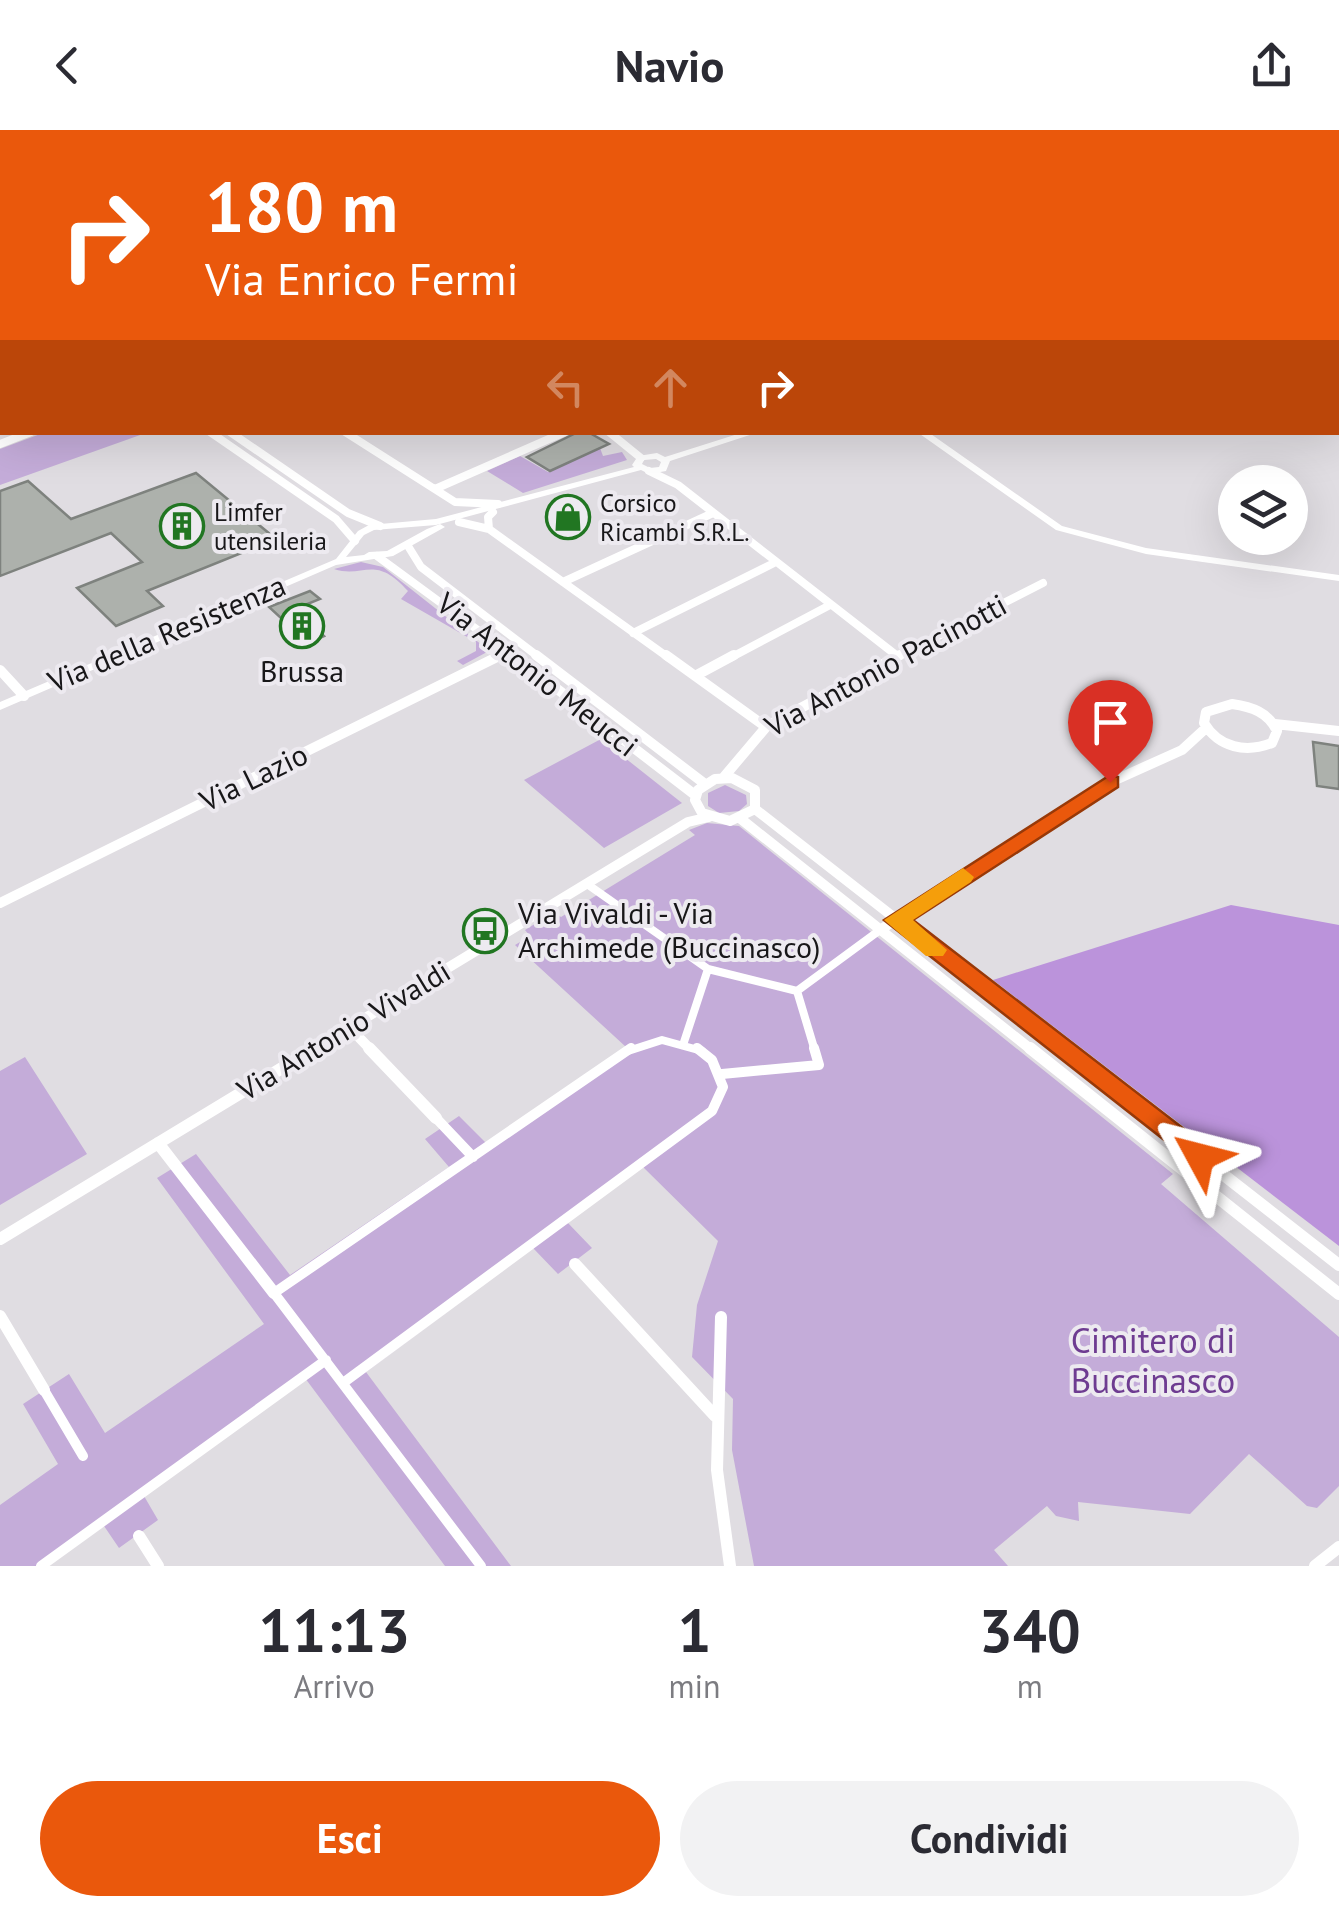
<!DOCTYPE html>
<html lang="it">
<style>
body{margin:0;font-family:"PT Sans",sans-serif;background:#f2f2f3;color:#2b2b33;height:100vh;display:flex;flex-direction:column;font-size:38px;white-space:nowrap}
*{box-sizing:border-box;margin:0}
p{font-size:32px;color:#7c7c81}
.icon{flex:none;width:55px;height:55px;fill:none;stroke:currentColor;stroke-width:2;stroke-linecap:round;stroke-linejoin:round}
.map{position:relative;height:1436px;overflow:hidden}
.details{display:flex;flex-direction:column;background:#fff;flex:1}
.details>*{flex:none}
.banner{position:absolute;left:0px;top:0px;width:1340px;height:305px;box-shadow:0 10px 40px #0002;background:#ea580c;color:#fff;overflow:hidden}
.buttons{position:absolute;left:1218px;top:335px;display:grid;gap:20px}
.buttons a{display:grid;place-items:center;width:90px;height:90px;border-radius:50%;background:#fff;box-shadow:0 10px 40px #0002;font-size:50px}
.pin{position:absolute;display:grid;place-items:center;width:85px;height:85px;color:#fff;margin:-102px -42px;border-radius:50% 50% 50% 0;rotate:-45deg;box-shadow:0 0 10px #0007}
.pin .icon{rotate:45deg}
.me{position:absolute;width:110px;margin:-55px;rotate:308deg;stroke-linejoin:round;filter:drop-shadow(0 0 8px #0008)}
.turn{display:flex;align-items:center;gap:35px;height:210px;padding:0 40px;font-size:45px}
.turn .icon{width:130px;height:130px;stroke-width:2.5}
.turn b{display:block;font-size:70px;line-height:85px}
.lanes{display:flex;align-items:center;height:95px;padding:0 40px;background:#0003;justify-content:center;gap:50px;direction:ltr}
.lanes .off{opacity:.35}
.eta{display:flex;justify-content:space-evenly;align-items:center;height:170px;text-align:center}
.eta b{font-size:60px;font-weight:700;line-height:70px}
.cta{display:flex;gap:20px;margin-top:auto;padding:20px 40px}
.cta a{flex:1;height:115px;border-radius:60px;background:#ea580c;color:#fff;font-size:40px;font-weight:700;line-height:115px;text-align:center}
.cta a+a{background:#f2f2f3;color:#2b2b33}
header{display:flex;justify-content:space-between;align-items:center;height:130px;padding:0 40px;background:#fff;font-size:45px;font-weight:700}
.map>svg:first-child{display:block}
</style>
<header><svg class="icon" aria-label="back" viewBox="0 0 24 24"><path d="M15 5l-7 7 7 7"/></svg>Navio<svg class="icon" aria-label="share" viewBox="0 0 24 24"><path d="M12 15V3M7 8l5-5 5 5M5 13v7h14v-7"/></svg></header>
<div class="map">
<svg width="1339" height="1436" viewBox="0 0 1339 1436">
<rect width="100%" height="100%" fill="#e0dde2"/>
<!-- green -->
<path fill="#c4acd9" d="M140,302l3,2 -143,51v-36l43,-16z
M600,318l3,8 19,-4 5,8 -104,33 -36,-22 33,-15 28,16z
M361,432l22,5 104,82v3l-24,13 -6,-4 19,-10v-9l-75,-43 7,-8c-34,-38 -44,-12 -74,-22z
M601,609l81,64 -78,45 -80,-68z
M725,655l21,10 1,9 -8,7 -20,2 -11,-7v-13z
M707,693l32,3 434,348 -12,10 178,153v149l-22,22 -10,-2 -58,-52 -59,60 -112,-12 1,19 -23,-5 -9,-10 -53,44 14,16h-254l-22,-116 1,-51 -41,-42 5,-52 21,-64 -75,-74 -76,55 25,26 -34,26 -25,-26 -167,124 145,194h-66l-140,-188 -161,118 14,24 -39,28 -15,-22 -56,40h-48v-61l58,-41 -35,-60 46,-30 36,59 159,-109 -107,-146 39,-24 94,121 159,-108 -24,-28 34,-23 27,27 140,-96 -111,-102 15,-9 -5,-6 29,-18 7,5 134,-82 -6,-5z
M25,927l62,97 -87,51v-134z"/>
<!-- forest -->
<path fill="#bb93db" d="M1231,775l108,20v321l-346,-266z"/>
<!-- building -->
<path fill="#adb1ac" stroke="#7e827e" stroke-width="2.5" d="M588,302l21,12 -59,27 -23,-14 51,-25z
M196,343l80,66 -129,52 16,15 -47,20 -39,-38 65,-26 -31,-29 -111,43v-85l28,-10 43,38z
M310,461l10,8 -25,10 29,27 -16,7 -39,-36z
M1313,612l26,4v43l-22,-3z"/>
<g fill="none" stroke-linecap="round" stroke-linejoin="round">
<!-- pedestrian-far1 -->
<path stroke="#fff" stroke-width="8" d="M587,754l121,85 89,22 83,-61
M797,861l18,60
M684,912l24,-73
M628,921l34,-11 40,11"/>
<!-- pedestrian -->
<path stroke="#fff" stroke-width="10" d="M722,944l97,-9 -5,-17
M436,988l37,39
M343,1253l369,-272 11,-24 -11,-27 -15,-12
M44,1260l39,66
M41,1436l285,-206
M481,1436l-207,-273 357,-245"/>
<!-- minor-far3 -->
<path stroke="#fff" stroke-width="6" d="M148,0l4,2
M910,0l5,2
M1020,0l18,2
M1338,0l1,5
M254,2l6,-1"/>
<!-- minor-far2 -->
<path stroke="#fff" stroke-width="8" d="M210,302l126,87 19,22
M230,302l118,81 32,13
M345,302l110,70 43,2
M609,302l32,26
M0,314l31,-12
M649,341l29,14 218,170
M435,359l130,-57
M459,392l30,7 180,129
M489,399l-1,-12 5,-5
M408,416l13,21 119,91
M377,426l139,102
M563,452l150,-69
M633,503l143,-71
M496,528l12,-6
M730,528l100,-53
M895,528l148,-75"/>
<!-- minor-far1 -->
<path stroke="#fff" stroke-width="10" d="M513,525l182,140
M536,525l169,129
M666,525l100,72
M0,540l24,26
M695,546l39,-21
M1232,574c20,3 36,8 45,27l-5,12c-26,10 -53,5 -68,-20l2,-11z
M1275,594l64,7
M723,648l44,-52 133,-71
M732,648l23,12v19l-25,12 -28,-8 -7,-13 3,-10 17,-11z
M755,679l310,242
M741,689l292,232
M0,773l501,-248
M880,800l222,-144 80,-36 24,-22
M350,898l22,23
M311,921l377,-229 21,-5"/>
<!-- minor -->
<path stroke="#fff" stroke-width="12" d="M369,918l67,70
M1030,918l309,246
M1061,918l278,217
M158,1013l116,150
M0,1109l315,-191
M575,1134l140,152
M0,1186l44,74
M721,1187l-4,153 13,96
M139,1406l19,30
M1315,1436l24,-19"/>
<!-- tertiary -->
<path fill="#fff" fill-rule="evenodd" d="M562,0h7l1,2h-6z
M744,302h15l-89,29 -4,10 -17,3 -8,-4 -205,55 -62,5 -10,5 -18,22 18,-2 5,-3 18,-1 40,-22 13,-5 5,3 -52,29 -57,9 -336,145v-8l336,-143 22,-28 11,-6 67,-6 198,-52 -2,-2 6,-9 19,-3 8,4zM656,329l5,3 -2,5 -9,1 -8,-4 2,-4z
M917,302h11l134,94 84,22 193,27v6l-193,-27 -90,-24z"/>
<!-- secondary -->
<path fill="#fff" fill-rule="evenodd" d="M0,96h2v5h-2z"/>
</g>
<!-- route -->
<path fill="#ea580c" stroke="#983908" stroke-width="2.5" d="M1110,645l8,2v10l-205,133 297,229 4,8 -4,8 -10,3 -316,-248z"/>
<!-- slow -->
<path fill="#f59e0b" d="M963,738l11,9 -3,5 -58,38 34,30 -4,6h-17l-42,-36z"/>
<!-- icons -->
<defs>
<symbol id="shop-ring" viewBox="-11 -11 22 22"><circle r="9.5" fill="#edeaf0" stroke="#217622" stroke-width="1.5"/><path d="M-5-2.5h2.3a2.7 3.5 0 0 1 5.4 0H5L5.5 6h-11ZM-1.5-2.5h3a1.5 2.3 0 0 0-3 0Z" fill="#217622"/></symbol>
<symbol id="building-ring" viewBox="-11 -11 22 22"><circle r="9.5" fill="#edeaf0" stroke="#217622" stroke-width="1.5"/><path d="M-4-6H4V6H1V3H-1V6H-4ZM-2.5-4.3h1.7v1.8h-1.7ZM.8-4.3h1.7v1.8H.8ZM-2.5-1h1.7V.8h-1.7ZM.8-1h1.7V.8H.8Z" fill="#217622"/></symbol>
<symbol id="bus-ring" viewBox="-11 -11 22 22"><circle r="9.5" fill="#edeaf0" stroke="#217622" stroke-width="1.5"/><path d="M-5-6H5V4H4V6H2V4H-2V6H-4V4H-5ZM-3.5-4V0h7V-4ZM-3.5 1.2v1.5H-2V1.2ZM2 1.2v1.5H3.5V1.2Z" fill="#217622"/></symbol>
</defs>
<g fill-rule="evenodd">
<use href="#shop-ring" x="543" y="362" width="50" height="50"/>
<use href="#building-ring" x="157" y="371" width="50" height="50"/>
<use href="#building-ring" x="277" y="471" width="50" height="50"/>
<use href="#bus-ring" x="460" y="776" width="50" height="50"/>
</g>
<g text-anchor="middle" stroke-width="8" stroke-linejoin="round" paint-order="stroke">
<!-- far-poi labels -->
<g font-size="25" fill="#181719" stroke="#edeaf0" text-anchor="start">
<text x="600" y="382">Corsico<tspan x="600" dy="29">Ricambi S.R.L.</tspan></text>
<text x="214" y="391">Limfer<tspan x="214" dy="29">utensileria</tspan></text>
</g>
<!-- street labels -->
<g font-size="30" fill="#181719" stroke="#edeaf0">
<text transform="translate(167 504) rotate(-23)" y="10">Via della Resistenza</text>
<text transform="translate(886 536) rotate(-28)" y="10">Via Antonio Pacinotti</text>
<text transform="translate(537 545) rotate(38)" y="10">Via Antonio Meucci</text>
<text transform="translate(254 648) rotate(-26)" y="10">Via Lazio</text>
<text transform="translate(344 901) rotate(-31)" y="10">Via Antonio Vivaldi</text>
</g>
<!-- poi labels -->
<g font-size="30" fill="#181719" stroke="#edeaf0">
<text x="302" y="552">Brussa</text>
<text x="518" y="794" text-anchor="start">Via Vivaldi - Via<tspan x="518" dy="34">Archimede (Buccinasco)</tspan></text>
</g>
<!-- near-park labels -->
<g font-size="35" fill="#6e3c91" stroke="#edeaf0">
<text x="1153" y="1223">Cimitero di<tspan x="1153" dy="40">Buccinasco</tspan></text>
</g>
</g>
</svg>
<div class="buttons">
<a><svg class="icon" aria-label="layers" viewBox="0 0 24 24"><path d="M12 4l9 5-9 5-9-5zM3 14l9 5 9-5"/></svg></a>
</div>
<div class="pin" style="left:1110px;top:652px;background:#d93025"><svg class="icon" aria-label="arrive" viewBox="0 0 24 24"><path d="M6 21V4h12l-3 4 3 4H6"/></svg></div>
<svg class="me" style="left:1200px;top:1027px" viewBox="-20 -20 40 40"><path d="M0-17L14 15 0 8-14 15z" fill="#ea580c" stroke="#fff" stroke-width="4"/></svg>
<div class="banner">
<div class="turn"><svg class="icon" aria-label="right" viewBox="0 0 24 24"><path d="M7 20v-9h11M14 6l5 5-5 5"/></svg><div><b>180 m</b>Via Enrico Fermi</div></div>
<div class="lanes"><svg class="icon off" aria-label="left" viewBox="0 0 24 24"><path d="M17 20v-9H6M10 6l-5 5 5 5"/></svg><svg class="icon off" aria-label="ahead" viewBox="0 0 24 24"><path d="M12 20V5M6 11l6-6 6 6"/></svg><svg class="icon" aria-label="right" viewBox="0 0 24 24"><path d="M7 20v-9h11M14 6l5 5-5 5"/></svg></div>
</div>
</div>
<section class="details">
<div class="eta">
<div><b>11:13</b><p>Arrivo</p></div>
<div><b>1</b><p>min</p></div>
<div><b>340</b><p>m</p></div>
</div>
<div class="cta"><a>Esci</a><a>Condividi</a></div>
</section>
